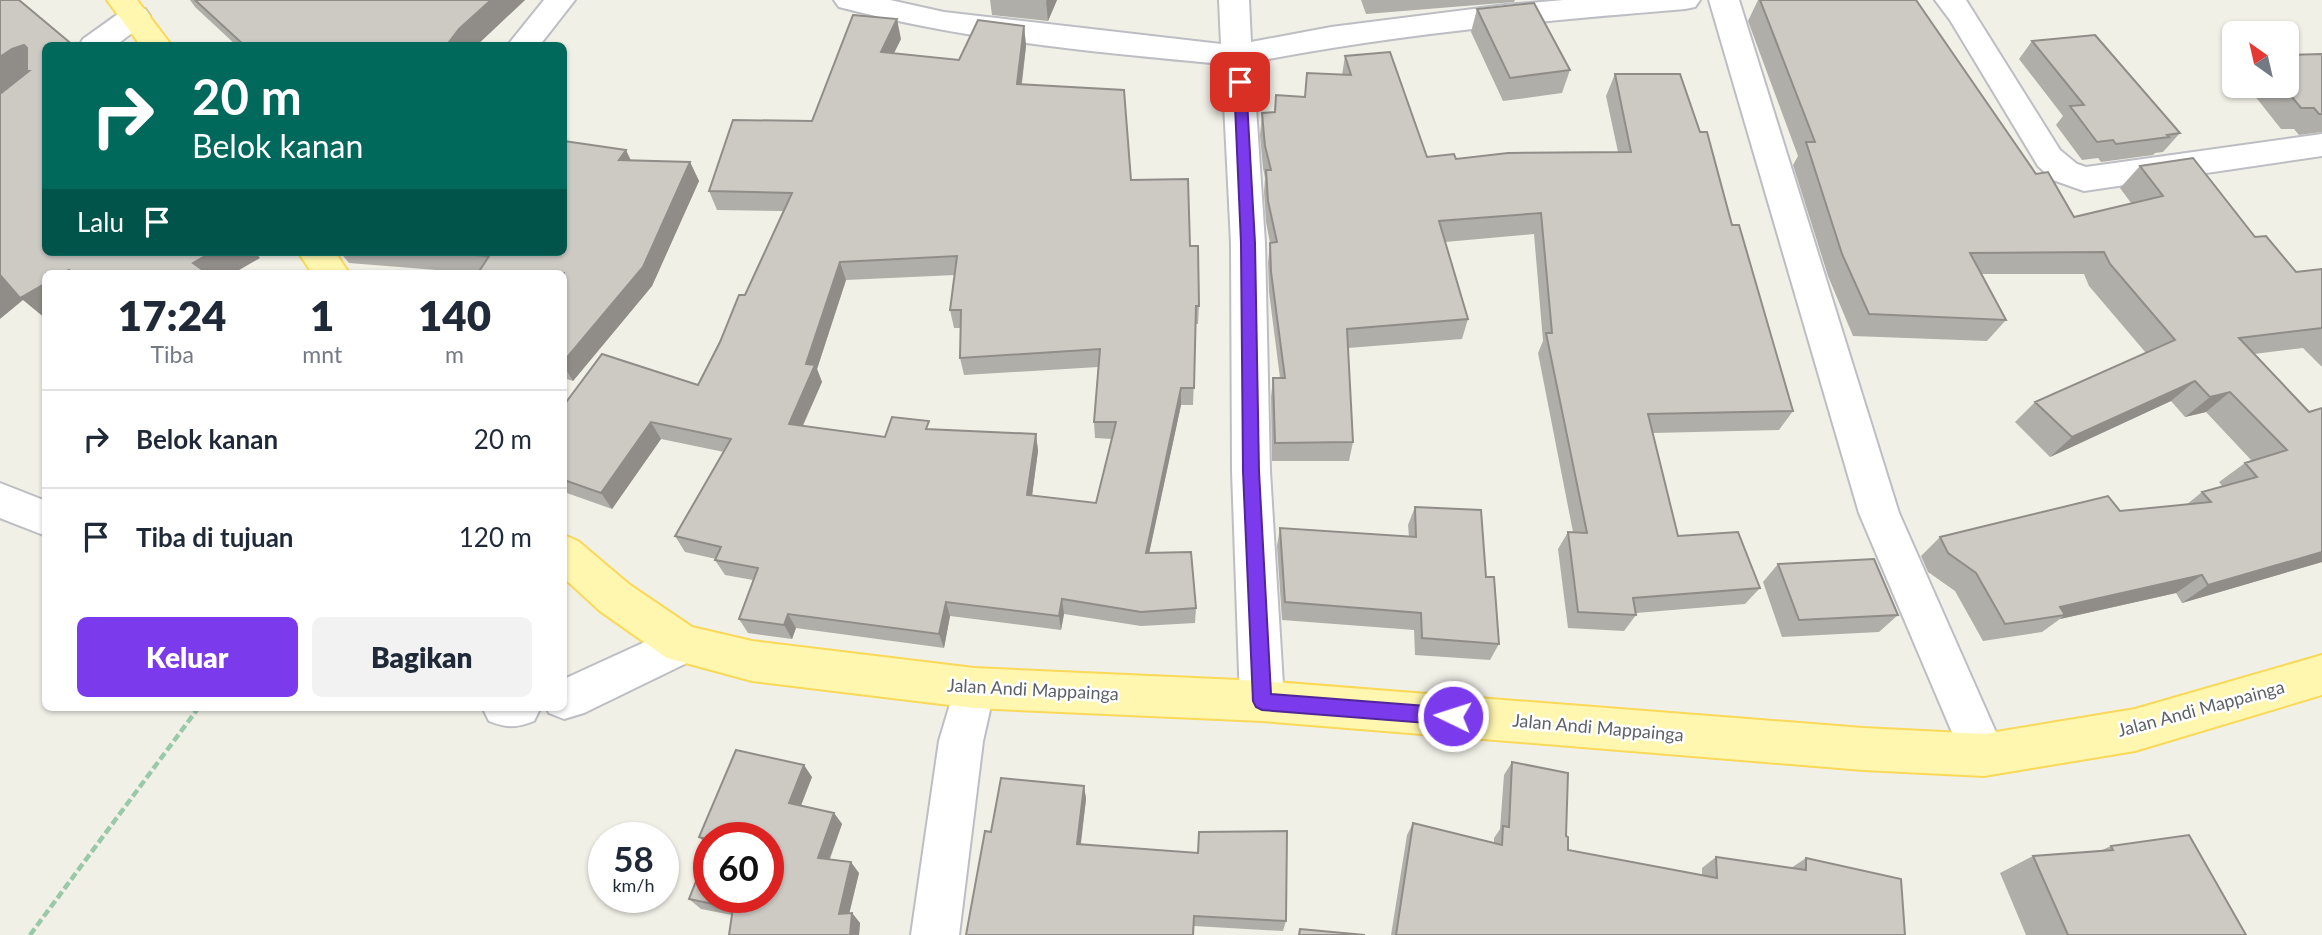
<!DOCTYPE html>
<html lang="id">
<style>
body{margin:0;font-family:Lato,sans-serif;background:#f2f2f3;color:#1f2937;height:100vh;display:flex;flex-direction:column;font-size:26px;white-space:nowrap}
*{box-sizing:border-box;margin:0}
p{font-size:23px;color:#747a83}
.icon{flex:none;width:38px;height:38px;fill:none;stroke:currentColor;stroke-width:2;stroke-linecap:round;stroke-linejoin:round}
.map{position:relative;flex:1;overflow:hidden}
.panel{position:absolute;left:42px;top:270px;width:525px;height:441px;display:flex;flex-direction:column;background:#fff;border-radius:10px;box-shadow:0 2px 5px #0004}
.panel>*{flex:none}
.top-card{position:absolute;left:42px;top:42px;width:525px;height:214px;border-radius:10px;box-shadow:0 2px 5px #0004;background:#00695c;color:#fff;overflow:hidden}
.needle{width:46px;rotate:326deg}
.tools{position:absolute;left:2222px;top:21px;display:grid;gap:14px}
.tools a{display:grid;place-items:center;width:77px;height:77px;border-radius:10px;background:#fff;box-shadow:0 2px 5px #0004;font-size:35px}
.speed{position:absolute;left:588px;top:822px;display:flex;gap:14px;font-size:35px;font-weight:700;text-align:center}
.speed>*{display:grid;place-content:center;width:91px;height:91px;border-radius:50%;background:#fff;box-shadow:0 2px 5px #0004;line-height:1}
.speed small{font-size:18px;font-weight:400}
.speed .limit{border:10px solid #d22;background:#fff;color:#111}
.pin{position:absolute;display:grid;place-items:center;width:60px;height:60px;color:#fff;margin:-30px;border-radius:14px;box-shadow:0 4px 10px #0006}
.me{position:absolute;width:77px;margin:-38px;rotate:274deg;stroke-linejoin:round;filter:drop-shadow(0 0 5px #0008)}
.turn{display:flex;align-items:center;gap:24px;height:147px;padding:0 35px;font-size:32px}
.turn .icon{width:91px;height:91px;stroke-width:2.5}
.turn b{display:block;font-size:49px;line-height:60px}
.then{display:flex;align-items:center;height:66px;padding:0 35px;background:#0003;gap:14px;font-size:26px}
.eta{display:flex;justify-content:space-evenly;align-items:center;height:119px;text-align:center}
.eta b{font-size:42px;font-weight:800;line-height:49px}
.primary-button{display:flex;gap:14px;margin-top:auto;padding:14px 35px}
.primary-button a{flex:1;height:80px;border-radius:10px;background:#7c3aed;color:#fff;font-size:28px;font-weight:800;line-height:80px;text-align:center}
.primary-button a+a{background:#f2f2f3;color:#1f2937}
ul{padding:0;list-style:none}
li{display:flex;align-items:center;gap:21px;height:98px;padding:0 35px;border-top:2px solid #e0e1e3}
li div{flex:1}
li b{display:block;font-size:26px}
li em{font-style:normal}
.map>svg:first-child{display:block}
</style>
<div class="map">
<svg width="2322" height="935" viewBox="0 0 2322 935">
<rect width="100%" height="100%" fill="#f1f0e7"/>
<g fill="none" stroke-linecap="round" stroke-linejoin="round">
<defs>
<path id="minor" d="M544,0h31l-36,46h-32z
M834,0h56l54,12 277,32 -2,-44h30l2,42 80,-15 174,-22 59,-5h136l-5,7 -10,2c-145,12 -289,25 -432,53l12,181 5,228 14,230 -7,14 -15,6 -15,-6 -7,-14 -8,-230 -1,-228 -9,-179c-128,-12 -258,-24 -383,-57z
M1709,0h30l160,513 107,242 -6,15 -16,6 -16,-6 -109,-257z
M1935,0h31l94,150 17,14 9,3 236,-33v22l-238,35 -31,-11 -15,-14 -88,-146z
M135,7l10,2 5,7 -5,7 -30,23h-36l4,-7 42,-30z
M0,483l46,18v35l-46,-18z
M682,625l15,5 6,14 -6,14 -113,55 -20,6 -15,-6 -3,-6h18v-28z
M974,668l15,6 6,14 -12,53 -24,194h-48l28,-194 20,-67z
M482,707h59l-7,14c-17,7 -28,7 -45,0z"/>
<path id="major" d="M107,0h30l35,46h-31z
M298,252h37l14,21h-37z
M564,535l14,6 52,44 62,42 60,14 222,27 288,13 601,47 121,6 151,-25 187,-54v40l-187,56 -151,25 -121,-6 -601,-49 -288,-13 -222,-27 -85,-23 -67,-47 -36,-33z"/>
</defs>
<!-- minor casing -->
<use href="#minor" stroke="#bcbec3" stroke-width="4"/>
<!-- major casing -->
<use href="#major" stroke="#fad858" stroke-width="4"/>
<!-- path -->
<path stroke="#9ac9aa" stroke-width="4.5" stroke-dasharray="8 3.5" stroke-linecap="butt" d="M30,935l169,-228"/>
<!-- minor -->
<use href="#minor" fill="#fff" fill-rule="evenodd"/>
<!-- major -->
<use href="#major" fill="#fff7af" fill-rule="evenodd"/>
</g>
<!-- wall -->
<path fill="#b0aea9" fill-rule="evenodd" d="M190,0h335l-49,46h-239l-42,-39z
M990,0h67l-9,21 -56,-6z
M1361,0h154l-1,2 -148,12z
M1758,0h158l120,174 38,43 57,-14 -11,-15 20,-22 115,71 41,35 26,-3v98l-19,-19 -49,6 55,58 13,150 -140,41 -6,-10 -116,26 -18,13 -59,9 -28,-50 -27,-19 -7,-16 19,-19 180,-26 66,-6 16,-13 20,-6 -3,-4 26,-19 7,-2 -46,-49 -21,5 -14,-16 -121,56 -35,-35 20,-20 111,-49 -57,-67 -5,-12h-102l24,46 -19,21 -134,-5 -25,-60 -35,-111 5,-9 -50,-135z
M1477,9l93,61 -8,23 -59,8 -32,-69z
M1024,26l2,20 -4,38 109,96 59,66 9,60 -1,18h-2l-3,81h-12l-32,148 47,55 -1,15 -54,3 -77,-12 -3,16 -111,-14 -6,32 -148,-20 -4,11 -44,-6 -9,-14 14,-39 -28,-5 -10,-15 1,-1 -31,-7 -10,-16 49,-84 -63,-13 -49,70 -48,-17v-87l134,-20 47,-90 38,-84 -66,-1 -8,-19 103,-70 89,-82 -7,14 65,7zM955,275l-5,35 4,18h7l-1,30 4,17 134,-8 -4,55 1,16 17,1 -16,64 -64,-8 6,-44 -2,-17 -105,-4 -46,7 -82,-11 19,-44 -5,-13 29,-89z
M2032,41l148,92 -17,19 -8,1 -2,2 -52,7 -3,-4 -16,2 -26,-35 7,-9 -44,-57z
M2322,54v78l-23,3 -5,-6h-13l-34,-43h40z
M1345,56l82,101 29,2 162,-7 -12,-56 9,-22 117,151 61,186 -14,19 -126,3 25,103 82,52 -15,16 -109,9v2l-12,16 -56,-3 -10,-79 10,-17h5l-35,-179 5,-12 -9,-107 -89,8 23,77 -6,20 -114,9 5,94 -4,19h-77l-1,-64 2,-19h7l-11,-86 -1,-29 2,-20 -4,-21 -2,-30 1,-14 -2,-10 -3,-33 2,-22 12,-1 2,-17 28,2 38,-22z
M631,160l59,2 9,19 -47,105 -79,95 -9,-3v-105h-90l-125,-10 -9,-11h224z
M1415,507l71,70 13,67 -9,16 -75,-5 -1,-25 -132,-10 -5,-74 3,-18 129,9 -1,-12z
M1778,564l120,51 -19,17 -97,5 -19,-55z
M1512,762l54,74 2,14 134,25v-7l14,-11 75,11 15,-10 99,77h-514l16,-100 6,-12 81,20v-5l6,-9 4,-54z
M812,777l-11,29 33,7 8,11 -12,35 29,14 -10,40h3l8,10 -1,12h-130l3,-20 -31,-6 -12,-10 79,-1 -59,-60v9l-10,-10z
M1084,786l2,13 -5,45 205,77 -3,10 -89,-5 -203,-94z
M2111,846l135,89h-220l-26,-62 33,-17 67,-5z"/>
<!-- shaded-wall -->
<path fill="#908d89" d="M491,0h34l-49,46h-30l13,-17z
M1047,0h10l-9,21 -2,-20z
M897,19l4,20 -16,32 -4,-19z
M1024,26l2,20 -7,57 -2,-19z
M24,45l21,23 -18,3 3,3 -30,20v-37l12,-8z
M626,150l9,19 -16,-9z
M690,162l9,19 -47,105 -79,95 -9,-15v-5z
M212,252h43l5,6 -26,15h-31l-10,-10z
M840,262l6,18 -29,89 5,13 -26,58 -7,-16 17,-60z
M1,276l45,7v36l-23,-19 -23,19v-42z
M2195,381l-24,20 -121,56 22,-20z
M1181,388v17l-35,163v-15z
M2230,392l-24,20 -21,5 25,-20z
M651,422l10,17 -49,70 -11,-16z
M1036,434l2,17 -8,60 -3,-16z
M2322,552v10l-140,41 26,-18z
M2202,575l-26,18 -116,26 5,-4 -5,-8z
M1062,599l2,15 -3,16 -2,-14z
M946,602l4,14 -6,32 -5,-14z
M788,614l8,14 -4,11 -8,-14z
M804,765l8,12 -15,38 -8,-12z
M1084,786l2,13 -7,57 -2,-12z
M834,813l8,11 -16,44 -8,-10z
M851,862l8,11 -12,50 -8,-9z
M852,913l8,10 -1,12h-9z"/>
<!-- building -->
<path fill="#cdcac4" stroke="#908d89" stroke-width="2" fill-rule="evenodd" d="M0,0h19l55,46h-28v206h166l-19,11 14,10h-135l-3,-3 -6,3h-17v10l-26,15 -19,-22 -1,1v-183l29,-23h-2v-23l-3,-3 -12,4 -12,8z
M195,0h296l-32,29 -13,17h-201z
M1760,0h156l120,174 12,-2 26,45 89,-21 -23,-30 53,-8 62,79 11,-1 30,36 26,-3v59l-83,10 70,74 13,-4v144l-114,33 -6,-10 -142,32 5,8 -60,9 -29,-51 -28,-20 -8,-16 168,-41 12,15 91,-9 -9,-10 55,-15 -12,-14 42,-13 -57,-58 -20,5 -15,-16 -123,56 -37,-35 140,-62 -65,-76 -6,-12 -134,1 36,67 -137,-6 -27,-60 -36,-112h9z
M1534,3l36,67 -60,8 -33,-69z
M853,15l44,4 -16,33 78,8 19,-40 46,6 -7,58 107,6 7,90 57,-1 2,67h8l1,60h-3l-2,82h-13l-35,165 45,-1 5,56 -55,4 -79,-13 -3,17 -113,-14 -7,32 -151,-20 -4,11 -45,-6 19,-51 -43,-8 6,-13 -46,-11 56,-97 -80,-17 -50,71 -37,-13v-75l38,-51 96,31 22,-43 19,-47h6l47,-102 -83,-2 24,-71 79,1zM957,256l-7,54h11l-1,48 140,-9 -6,73h22l-20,81 -69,-8 9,-61 -110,-5 3,-8 -37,-4 -7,20 -96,-13 26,-59 -9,-1 34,-102z
M2095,35l85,98 -13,2 2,2 -53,7 -3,-4 -16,2 -27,-36 14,-1 -52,-64z
M1390,52l37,105 27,-3 2,5 52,-6 123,-1 -16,-78h65l20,58h7l25,93h7l54,186 -145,3 30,122 60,-4 22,56 -127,10 3,17 -58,-3 -10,-80 19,1 -41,-200h6l-11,-120 -102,8 29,98 -121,10 6,113 -78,1 -2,-65h12l-14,-106 -1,-29 7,-1 -9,-41 -2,-31h5l-6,-24 -3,-33 13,-1 1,-17 29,2 2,-24 44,2 -6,-19z
M2322,54v60h-3l-5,-6h-13l-18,-22h4v-31z
M564,141l62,9 -7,10 71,2 -47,105 -79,94v-88h-86l11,-17 -55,-4h130z
M1415,507l66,3 5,67h8l5,67 -77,-6 -1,-25 -136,-11 -5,-74 136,9z
M1874,559l24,56 -99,5 -21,-56z
M736,750l68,15 -15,38 45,10 -16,45 33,4 -12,52 13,-1 -2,22h-121l4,-27 -44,-9 20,-51v50h59v-60h-59v2l-10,-3z
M1512,762l56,11 -2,63 2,1v13l149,28 -1,-21 90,13v-12l95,21 4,56h-509l17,-112 89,22 1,-19 6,1z
M1001,778l83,8 -7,58 121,9 1,-21 88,-1 -1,90 -92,-5 -1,19h-227l19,-104 6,1z
M2189,835l57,100h-178l-35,-79 80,-6 -2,-4z
M1300,929l65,6h-66z"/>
<!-- route -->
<path fill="#7c3aed" stroke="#51269a" stroke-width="2" d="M1240,77l6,5 9,161 4,228 12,223 182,14 7,2 2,6 -2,6 -7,3 -191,-15 -6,-3 -3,-6 -10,-230 -2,-228 -7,-161z"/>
<g text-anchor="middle" stroke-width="5" stroke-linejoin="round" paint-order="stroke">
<!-- street labels -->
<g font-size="18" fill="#5e6268" stroke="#fff">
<text transform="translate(1033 690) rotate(3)" y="6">Jalan Andi Mappainga</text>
<text transform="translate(2201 709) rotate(-15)" y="6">Jalan Andi Mappainga</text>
<text transform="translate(1598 728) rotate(5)" y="6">Jalan Andi Mappainga</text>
</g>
</g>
</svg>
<div class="tools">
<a><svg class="needle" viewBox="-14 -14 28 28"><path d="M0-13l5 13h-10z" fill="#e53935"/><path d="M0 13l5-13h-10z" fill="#747a83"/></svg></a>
</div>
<div class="speed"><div>58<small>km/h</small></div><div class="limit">60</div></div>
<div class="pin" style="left:1240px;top:82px;background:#d93025"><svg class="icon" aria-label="arrive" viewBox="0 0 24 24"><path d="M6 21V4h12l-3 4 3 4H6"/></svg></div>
<svg class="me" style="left:1453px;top:716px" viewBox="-20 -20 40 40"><circle r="17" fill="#7c3aed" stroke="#fff" stroke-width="3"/><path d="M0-11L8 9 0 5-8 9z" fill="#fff"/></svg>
<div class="top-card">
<div class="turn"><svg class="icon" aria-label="right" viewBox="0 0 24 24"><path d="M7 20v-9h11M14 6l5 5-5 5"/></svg><div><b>20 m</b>Belok kanan</div></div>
<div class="then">Lalu<svg class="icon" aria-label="arrive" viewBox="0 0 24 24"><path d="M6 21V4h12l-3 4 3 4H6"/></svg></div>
</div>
<section class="panel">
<div class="eta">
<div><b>17:24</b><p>Tiba</p></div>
<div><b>1</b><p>mnt</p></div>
<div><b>140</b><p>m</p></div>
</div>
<ul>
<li><svg class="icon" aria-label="right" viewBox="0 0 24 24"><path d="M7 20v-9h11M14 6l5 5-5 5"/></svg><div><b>Belok kanan</b></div><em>20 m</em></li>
<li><svg class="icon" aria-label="arrive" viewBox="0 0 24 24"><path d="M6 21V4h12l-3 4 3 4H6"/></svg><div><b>Tiba di tujuan</b></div><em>120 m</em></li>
</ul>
<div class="primary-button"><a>Keluar</a><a>Bagikan</a></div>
</section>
</div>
